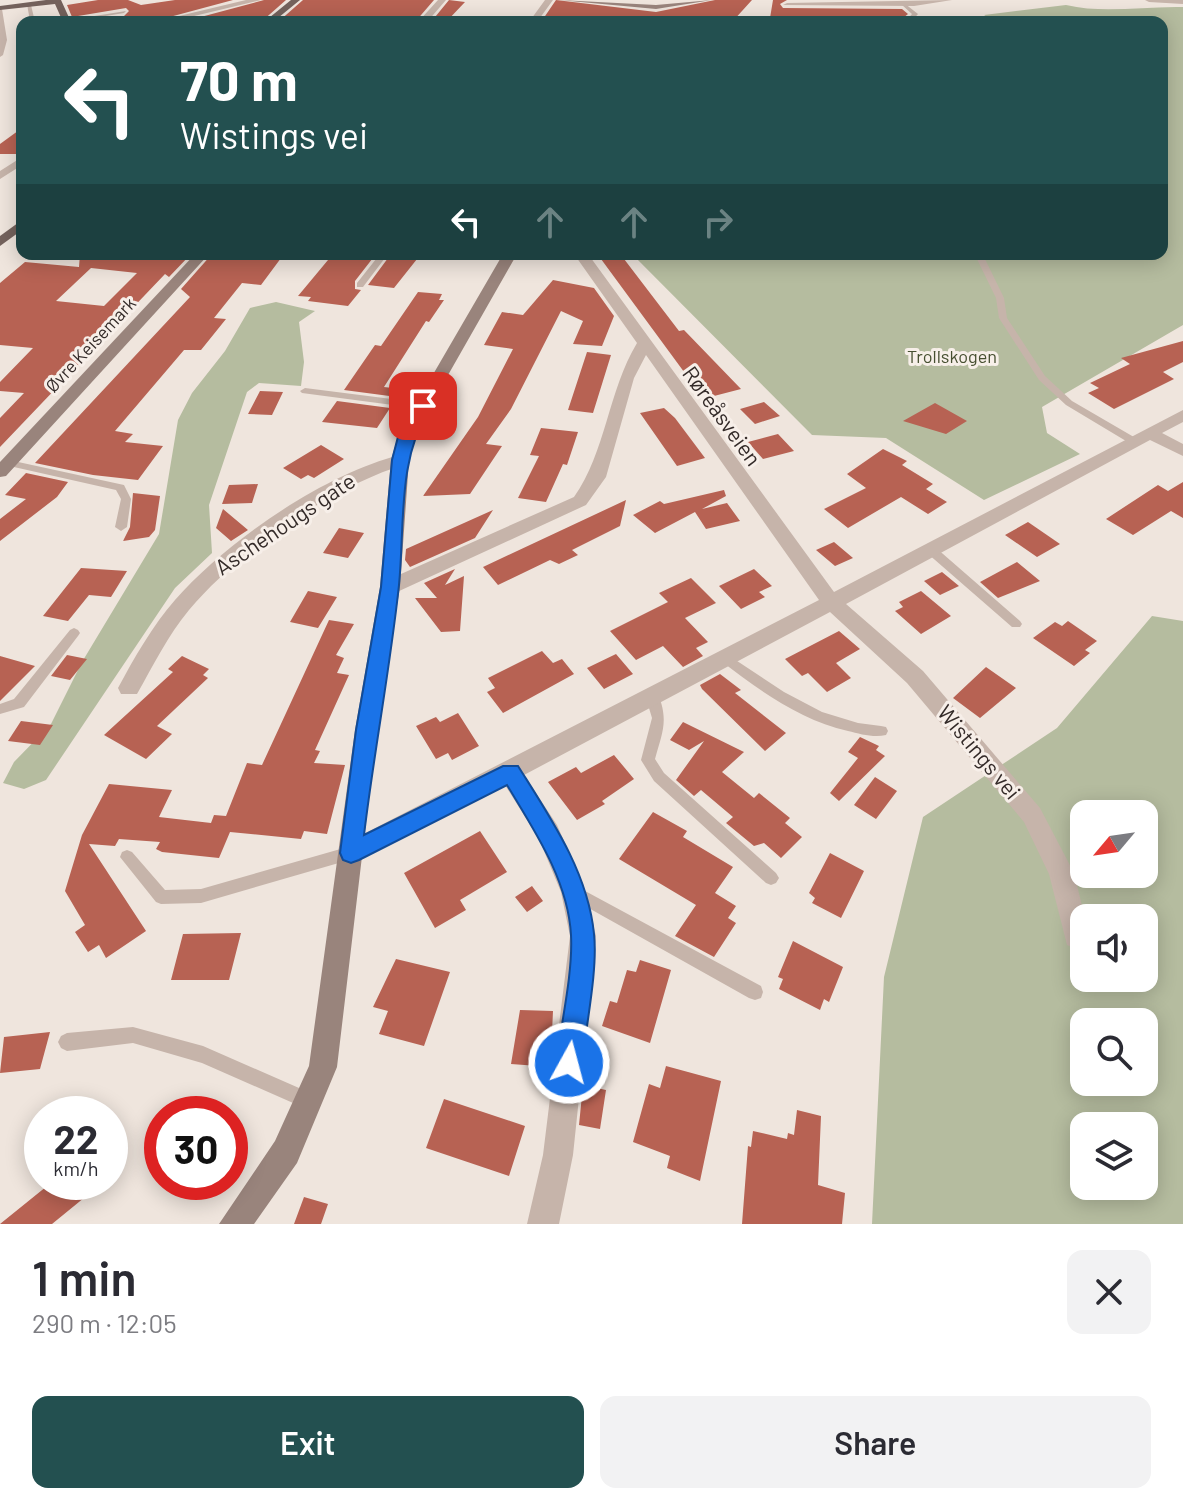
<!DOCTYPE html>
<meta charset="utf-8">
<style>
body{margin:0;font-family:Barlow,sans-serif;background:#f2f2f3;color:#2b2b33;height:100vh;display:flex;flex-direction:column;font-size:30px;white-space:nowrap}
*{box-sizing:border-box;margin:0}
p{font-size:26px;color:#7c7c81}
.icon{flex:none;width:44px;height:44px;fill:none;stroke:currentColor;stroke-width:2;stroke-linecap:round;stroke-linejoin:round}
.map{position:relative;height:1224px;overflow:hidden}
.details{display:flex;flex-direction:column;background:#fff;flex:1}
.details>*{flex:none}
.top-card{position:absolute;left:16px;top:16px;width:1152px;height:244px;border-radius:16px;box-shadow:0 4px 20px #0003;background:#235050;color:#fff;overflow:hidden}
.needle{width:52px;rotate:241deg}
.controls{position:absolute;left:1070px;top:800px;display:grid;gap:16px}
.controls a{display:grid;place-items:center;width:88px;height:88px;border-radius:16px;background:#fff;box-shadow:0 4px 20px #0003;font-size:40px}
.speed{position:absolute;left:24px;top:1096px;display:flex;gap:16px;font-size:40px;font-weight:700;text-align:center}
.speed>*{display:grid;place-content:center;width:104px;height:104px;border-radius:50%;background:#fff;box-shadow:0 4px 20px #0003;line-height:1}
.speed small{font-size:20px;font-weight:400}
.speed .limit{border:12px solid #d22;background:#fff;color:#111}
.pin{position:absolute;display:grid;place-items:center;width:68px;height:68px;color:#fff;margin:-34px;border-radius:16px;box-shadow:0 4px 12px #0006}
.me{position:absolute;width:88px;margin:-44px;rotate:7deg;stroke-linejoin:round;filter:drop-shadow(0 0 6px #0008)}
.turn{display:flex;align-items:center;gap:28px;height:168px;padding:0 32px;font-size:36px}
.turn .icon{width:104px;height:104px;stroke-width:2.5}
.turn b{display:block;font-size:56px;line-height:68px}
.lanes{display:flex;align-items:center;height:76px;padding:0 32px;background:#0003;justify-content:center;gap:40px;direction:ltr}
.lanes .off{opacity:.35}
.round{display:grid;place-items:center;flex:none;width:84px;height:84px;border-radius:16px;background:#f2f2f3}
.head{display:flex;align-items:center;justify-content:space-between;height:136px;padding:0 32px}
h1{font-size:48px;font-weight:600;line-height:60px}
.cta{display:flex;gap:16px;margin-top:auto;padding:16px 32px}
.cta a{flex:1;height:92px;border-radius:16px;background:#235050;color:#fff;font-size:32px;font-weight:600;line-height:92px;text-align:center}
.cta a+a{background:#f2f2f3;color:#2b2b33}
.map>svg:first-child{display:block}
</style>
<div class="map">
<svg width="1183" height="1224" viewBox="0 0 1183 1224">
<rect width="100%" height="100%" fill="#efe5dd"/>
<!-- green -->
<path fill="#b5bc9f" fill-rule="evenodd" d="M1066,5c38,9 77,1 117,2v318l-141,82 5,26 33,21 -96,46 -98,-62 -74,-3 -180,-181h530v-232h-166l-12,-7z
M276,302l39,9 -16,11 5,40 -3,24 -42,-3 -12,9 -38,113 3,48 -37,35 -129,192 -22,9 -21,-6 11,-21 37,-38 31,-62 77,-128 19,-114 14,-27 33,-42 25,-43z
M1152,616l31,5v603h-311l12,-247 39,-160 134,-89zM1084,814h60v60h-60zM1084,918h60v60h-60zM1084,1022h60v60h-60zM1084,1126h60v60h-60z"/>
<!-- building -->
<path fill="#b76253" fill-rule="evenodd" d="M98,0h30l13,5 34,-5h58l-82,22h-63l36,-6 5,-5 -3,-3 -54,9 -5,-12z
M264,0h22l-25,22 -44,-5 -11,5h-24z
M303,0h131l-19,22 -66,-5 -5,3 -66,2z
M449,0l16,2 -19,20h-15z
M556,0l100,12 59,-12h37l-20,22 -48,-5v5h-143z
M773,0h14l-7,4 3,4 119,1 6,5 -10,8h-95l-33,-4z
M22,128v26h-22v-10z
M80,254h111l-22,23 -4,-3 -165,173v-29l24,-25 -24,-2v-9l33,-34 -33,-3v-62l25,-21 54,5zM91,268l46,5 -33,33 -48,-5z
M212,254h72l-23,31 -19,-2 -28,35 12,1 -25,31h-17l-69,81 18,3 -8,8 38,4 -25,34 -45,-5 -58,-12 155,-166 -9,-8z
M333,254h43l-21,27v8l6,1 -13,16 -40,-5 3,-4 -13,-1z
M391,254h30l-27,34 -26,-3z
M621,255l58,76 5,-1 57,59 -27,7 -20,-21 -7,1 -86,-117z
M553,280l41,8 20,28 -12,30 -29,-2 10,-23 -22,-10 -50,98 -25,35 16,2 -32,48 -47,2 55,-79 35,-68 -29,-4 18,-33 21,3z
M418,292l24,2 -3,6h5l-15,22 -3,-1 -42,66 17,2 -4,8 -53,-7 31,-45 6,1z
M1183,341v21l-20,10 11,7 -60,30 -26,-16 11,-5 -9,-5 40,-19 -9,-6z
M587,352l24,3 -18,58 -25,-3z
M260,391l23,1 -11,23 -24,-1z
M337,401l53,7 -13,20 -55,-6z
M764,402l16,14 -25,8 -15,-15z
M935,403l32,18 -21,13 -43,-13z
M664,408l11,10 30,40 -28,8 -37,-53z
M541,428l37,4 -11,33 -4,-1 -17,38 -28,-4 21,-42 -9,-1z
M778,434l16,17 -31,8 -15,-17z
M321,445l23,14 -30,19 -6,-3 -7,4 -18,-11z
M883,449l24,12 -5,4 31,19 -7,5 21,13 -19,12 -27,-17 -53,31 -24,-19 42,-21 -19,-14z
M26,473l42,9 -11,15 -57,44v-22l26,-20 -21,-4z
M1183,482v36l-12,-7 -38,24 -27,-16 52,-34 10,6z
M258,484l-6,19 -30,1 7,-19z
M724,490l2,6 -24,13 25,-6 13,18 -34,8 -11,-17 -40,21 -22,-18 27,-14 4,3z
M133,493l27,3 -5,34 -6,7 -26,4 7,-14z
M626,500l-6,26 -48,24 6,5 -19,9 -9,-4 -52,25 -15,-18z
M223,509l25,21 -17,11 -15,-13z
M493,510l-18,28 -65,29 -5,-7 1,-11z
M1028,522l32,22 -23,13 -32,-22z
M339,528l25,5 -16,25 -25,-5z
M834,542l19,16 -18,8 -19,-16z
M1017,562l23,19 -42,17 -18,-16z
M81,568l46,3 -16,26 -22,-2 -21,26 -25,-5z
M455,569l-10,16 19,-9 -4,55 -19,1 -26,-34h22l-13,-15z
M754,569l18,17 -13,6 6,5 -24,12 -22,-23z
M942,572l17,14 -19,9 -16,-14z
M691,578l25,25 -31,15 23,24 -12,6 7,8 -20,11 -20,-21 -27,14 -26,-29 58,-29 -9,-9z
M308,591l29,6 -19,31 -28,-6z
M921,591l30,25 -30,18 -26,-23 8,-4 -4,-5z
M329,620l25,4 -18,31 8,3 -7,15 12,2 -34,75 5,1 -6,12 31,2 -18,69 -23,-3 -3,8 -71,-7 -11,26 -57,-6 -6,-3 4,-7 -41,-3 -4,7 -26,-2 57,87 -40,27 -7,-13 -11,7 -13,-20 10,-7 -20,-34 17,-56 27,-51 63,6 -13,27 52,6 3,-8 12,1 21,-53 15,2z
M1068,621l29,20 -12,9 5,3 -16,13 -41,-28 22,-16 7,4z
M839,631l21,18 -24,14 15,15 -24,14 -19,-19 -6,3 -17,-17z
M542,651l11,12 9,-4 12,15 -71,39 -16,-21 8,-4 -7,-10z
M616,654l17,20 -29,15 -17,-21z
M67,655l20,4 -17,21 -19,-4z
M0,656l35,10 -35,35z
M182,656l27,13 -6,6 5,3 -51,48 15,8 -26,25 -42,-24 69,-63 -5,-3z
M986,667l30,21 -36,30 -27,-20z
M720,674l21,16 -6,3 51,40 -21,18 -63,-62 -2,-4z
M458,713l21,33 -27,14 -4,-7 -12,6 -20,-33 20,-9 4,5z
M21,721l32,4 -13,20 -32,-4z
M683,722l61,30 -22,20 32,26 5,-5 31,25 -5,5 17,14 -21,21 -17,-15 -10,3 -28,-23 7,-6 -32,-27 -7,6 -18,-16 28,-39 -15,9 -19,-10z
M860,737l19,9 -3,4 9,6 -46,45 -9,-8 28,-35 -10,-6z
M614,755l20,24 -32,22 3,3 -28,16 -29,-38 28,-15 5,6z
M875,777l22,14 -21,28 -22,-14z
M653,812l34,19 -4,6 50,30 -18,26 21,13 -8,12 8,5 -22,34 -39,-21 21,-31 -77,-46z
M480,831l27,41 -47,28 6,10 -31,18 -31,-55z
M830,853l34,18 -23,47 -29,-15 3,-5 -6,-5z
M532,886l11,15 -16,11 -12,-15z
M241,933l-12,47h-58l12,-46z
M793,941l50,26 -14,35 -5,-3 -4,11 -41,-21 4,-10 -5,-2z
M396,959l54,13 -26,74 -45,-12 9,-23 -15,-4z
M640,960l31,10 -21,73 -48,-17 8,-25 7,2 10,-33 9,2z
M520,1010l33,1 -3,64h-13l1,-9 -27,-2z
M50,1032l-10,37 -40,4 4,-36z
M666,1066l55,15 -21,100 -33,-13 3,-12 -37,-14 16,-58 11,4z
M583,1085l23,5 -6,39 -21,-4z
M444,1099l81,27 -16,50 -83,-28z
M797,1110l24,6 -3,69 27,8 -3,31h-100l6,-78 3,1 2,-16 34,8 1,-6 6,2z
M52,1182h32l6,11 -38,31h-52z
M304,1197l24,7 -7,20h-27z"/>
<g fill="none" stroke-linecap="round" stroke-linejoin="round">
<!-- lane -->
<path fill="#c6b4aa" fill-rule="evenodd" d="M904,3l14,11 -7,8h-6l7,-8 -10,-9z
M27,4l4,1 4,17 -5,-1z
M0,8l2,1 5,31 -4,15 -3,2z
M126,11l-2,2 -55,9 -6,-1z
M501,16l32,3 3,2 -37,-2z
M380,254h8l-25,33h-6v-4z
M977,255l7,2 20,41 3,20 38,58 27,25 67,39v4h-8l-65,-39 -27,-25 -40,-62 -3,-20 -20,-41z
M305,388l118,15 5,3 -5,3 -121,-16 -2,-2z
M9,460l115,25 7,14 -4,28 -6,4 -6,-4 6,-28 -5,-9 -111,-25 -1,-2z
M931,546l4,1 85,74 2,3 -2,3h-8l-85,-74 -2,-3 2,-3z
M74,628l4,2 2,3 -2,3 -54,71 -24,7v-10l14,-5 56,-69z
M725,653l59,39 38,20 36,11 23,3 5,1 2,4 -2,4c-12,3 -26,-1 -38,-4 -48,-11 -88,-40 -127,-70l-2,-3 2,-3z
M653,693l5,1c11,27 4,39 -3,65l9,14 112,100 3,5 -3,5 -5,2 -5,-2 -112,-102 -13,-21 11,-42 -6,-20 2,-4z
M351,846l5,2 2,5 -2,5 -155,45 -40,1 -5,-2 -36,-45 2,-5 5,-2 5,2 33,38 36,-1z
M574,885l187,101 2,6 -2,6 -6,2 -6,-2 -180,-101 -3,-5 3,-5z
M133,1027l70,19 112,49 3,6 -3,6 -6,3 -107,-47 -69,-20 -66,8 -6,-3 -3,-6 3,-6 6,-3z"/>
<!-- street -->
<path fill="#c6b4aa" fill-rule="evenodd" d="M246,0h15l-92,22h-15z
M438,0h8l-19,22h-9z
M545,0h8l-16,22h-8z
M952,0l-38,6 -131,-1 4,-2z
M1145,0h38v4l-34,-2z
M22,157v8l-22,14v-8z
M574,254h14l246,338 349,-182v12l-21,11 21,11v12l-33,-16 -304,164 77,67 117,137 34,65 11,45 -1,27 -8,4 -9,-4 -18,-71 -25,-52 -117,-139 -77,-71 -306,163 33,50 26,59 13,52 -23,219 -14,69h-32l16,-69 27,-219 -9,-44 -22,-53 -34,-54 -154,79 -9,-3 -3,-8 3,-8 477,-245 -173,-245 -12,23 -28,99 -20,28 -189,87h-14l-3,-5 3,-5 191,-85c32,-45 34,-106 63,-154z
M400,455l6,1v8c-75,23 -166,86 -217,146 -21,25 -36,56 -52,84h-16l-3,-6c16,-30 35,-63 57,-88 52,-59 149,-126 225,-145z"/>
<!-- secondary -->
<path fill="#99847c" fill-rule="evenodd" d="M559,0l97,5 56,-5 -56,9z
M195,254h14l-203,222 -6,1v-15z
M503,254h14l-102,179 -6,27 -9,127 -23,143 -40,337 -40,96 -43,61h-35l56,-83 34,-75 46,-336 25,-143 11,-127 8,-27z"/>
<!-- primary -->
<path fill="#74625c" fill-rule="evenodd" d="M46,0h15l10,22h-8l-8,-18 -55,6v-4z
M291,0h9l-27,22h-9z
M22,220v10l-22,16v-10z"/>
</g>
<!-- route -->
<path fill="#1a73e8" stroke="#114b97" stroke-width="2" d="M417,403l13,3c-33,56 -25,117 -31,179 -9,84 -25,167 -35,250l139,-69h15c32,51 70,106 76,168 4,35 -8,92 -12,129l-4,9 -9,4 -9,-4 -4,-9c5,-39 17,-89 15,-128 -3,-55 -37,-105 -64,-150l-148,75 -8,3 -8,-3 -3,-7 16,-123 25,-143 11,-127 7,-27z"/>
<g text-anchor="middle" stroke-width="6" stroke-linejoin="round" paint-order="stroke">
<!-- far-street labels -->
<g font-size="18" fill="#342b29" stroke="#f7efe9">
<text transform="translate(91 345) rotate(-47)" y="6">Øvre Keisemark</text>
</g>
<!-- far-park labels -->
<g font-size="18" fill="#464f30" stroke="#f7efe9">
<text x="952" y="363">Trollskogen</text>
</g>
<!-- street labels -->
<g font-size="22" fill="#342b29" stroke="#f7efe9">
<text transform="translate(722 416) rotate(54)" y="8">Røreåsveien</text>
<text transform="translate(285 524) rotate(-34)" y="8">Aschehougs gate</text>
<text transform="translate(979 752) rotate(50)" y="8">Wistings vei</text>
</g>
</g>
</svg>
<div class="controls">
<a><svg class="needle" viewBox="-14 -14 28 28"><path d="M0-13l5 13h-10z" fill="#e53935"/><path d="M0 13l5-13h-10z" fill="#7c7c81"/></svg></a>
<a><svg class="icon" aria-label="sound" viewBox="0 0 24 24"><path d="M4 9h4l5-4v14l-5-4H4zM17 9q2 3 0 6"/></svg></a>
<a><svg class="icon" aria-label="search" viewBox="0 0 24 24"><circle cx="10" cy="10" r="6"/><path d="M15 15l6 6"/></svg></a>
<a><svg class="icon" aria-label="layers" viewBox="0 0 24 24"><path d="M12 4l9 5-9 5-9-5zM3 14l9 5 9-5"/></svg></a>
</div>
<div class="speed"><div>22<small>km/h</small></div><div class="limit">30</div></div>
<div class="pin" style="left:423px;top:406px;background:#d93025"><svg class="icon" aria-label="arrive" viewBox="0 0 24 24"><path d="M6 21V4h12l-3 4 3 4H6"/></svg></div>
<svg class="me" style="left:569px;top:1063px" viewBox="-20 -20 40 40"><circle r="17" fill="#1a73e8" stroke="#fff" stroke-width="3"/><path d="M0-11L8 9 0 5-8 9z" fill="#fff"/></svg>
<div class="top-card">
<div class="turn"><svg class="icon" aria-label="left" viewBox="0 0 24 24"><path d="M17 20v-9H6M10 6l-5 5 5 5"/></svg><div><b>70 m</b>Wistings vei</div></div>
<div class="lanes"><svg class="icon" aria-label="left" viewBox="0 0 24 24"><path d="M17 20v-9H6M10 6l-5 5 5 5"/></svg><svg class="icon off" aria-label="ahead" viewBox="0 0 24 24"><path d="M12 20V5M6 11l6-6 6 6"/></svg><svg class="icon off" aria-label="ahead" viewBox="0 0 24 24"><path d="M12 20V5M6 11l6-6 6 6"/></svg><svg class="icon off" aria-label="right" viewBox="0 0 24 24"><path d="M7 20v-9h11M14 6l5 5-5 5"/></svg></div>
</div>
</div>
<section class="details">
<div class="head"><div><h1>1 min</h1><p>290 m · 12:05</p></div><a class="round"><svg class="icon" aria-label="close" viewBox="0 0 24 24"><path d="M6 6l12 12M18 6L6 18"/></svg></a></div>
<div class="cta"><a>Exit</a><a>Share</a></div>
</section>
